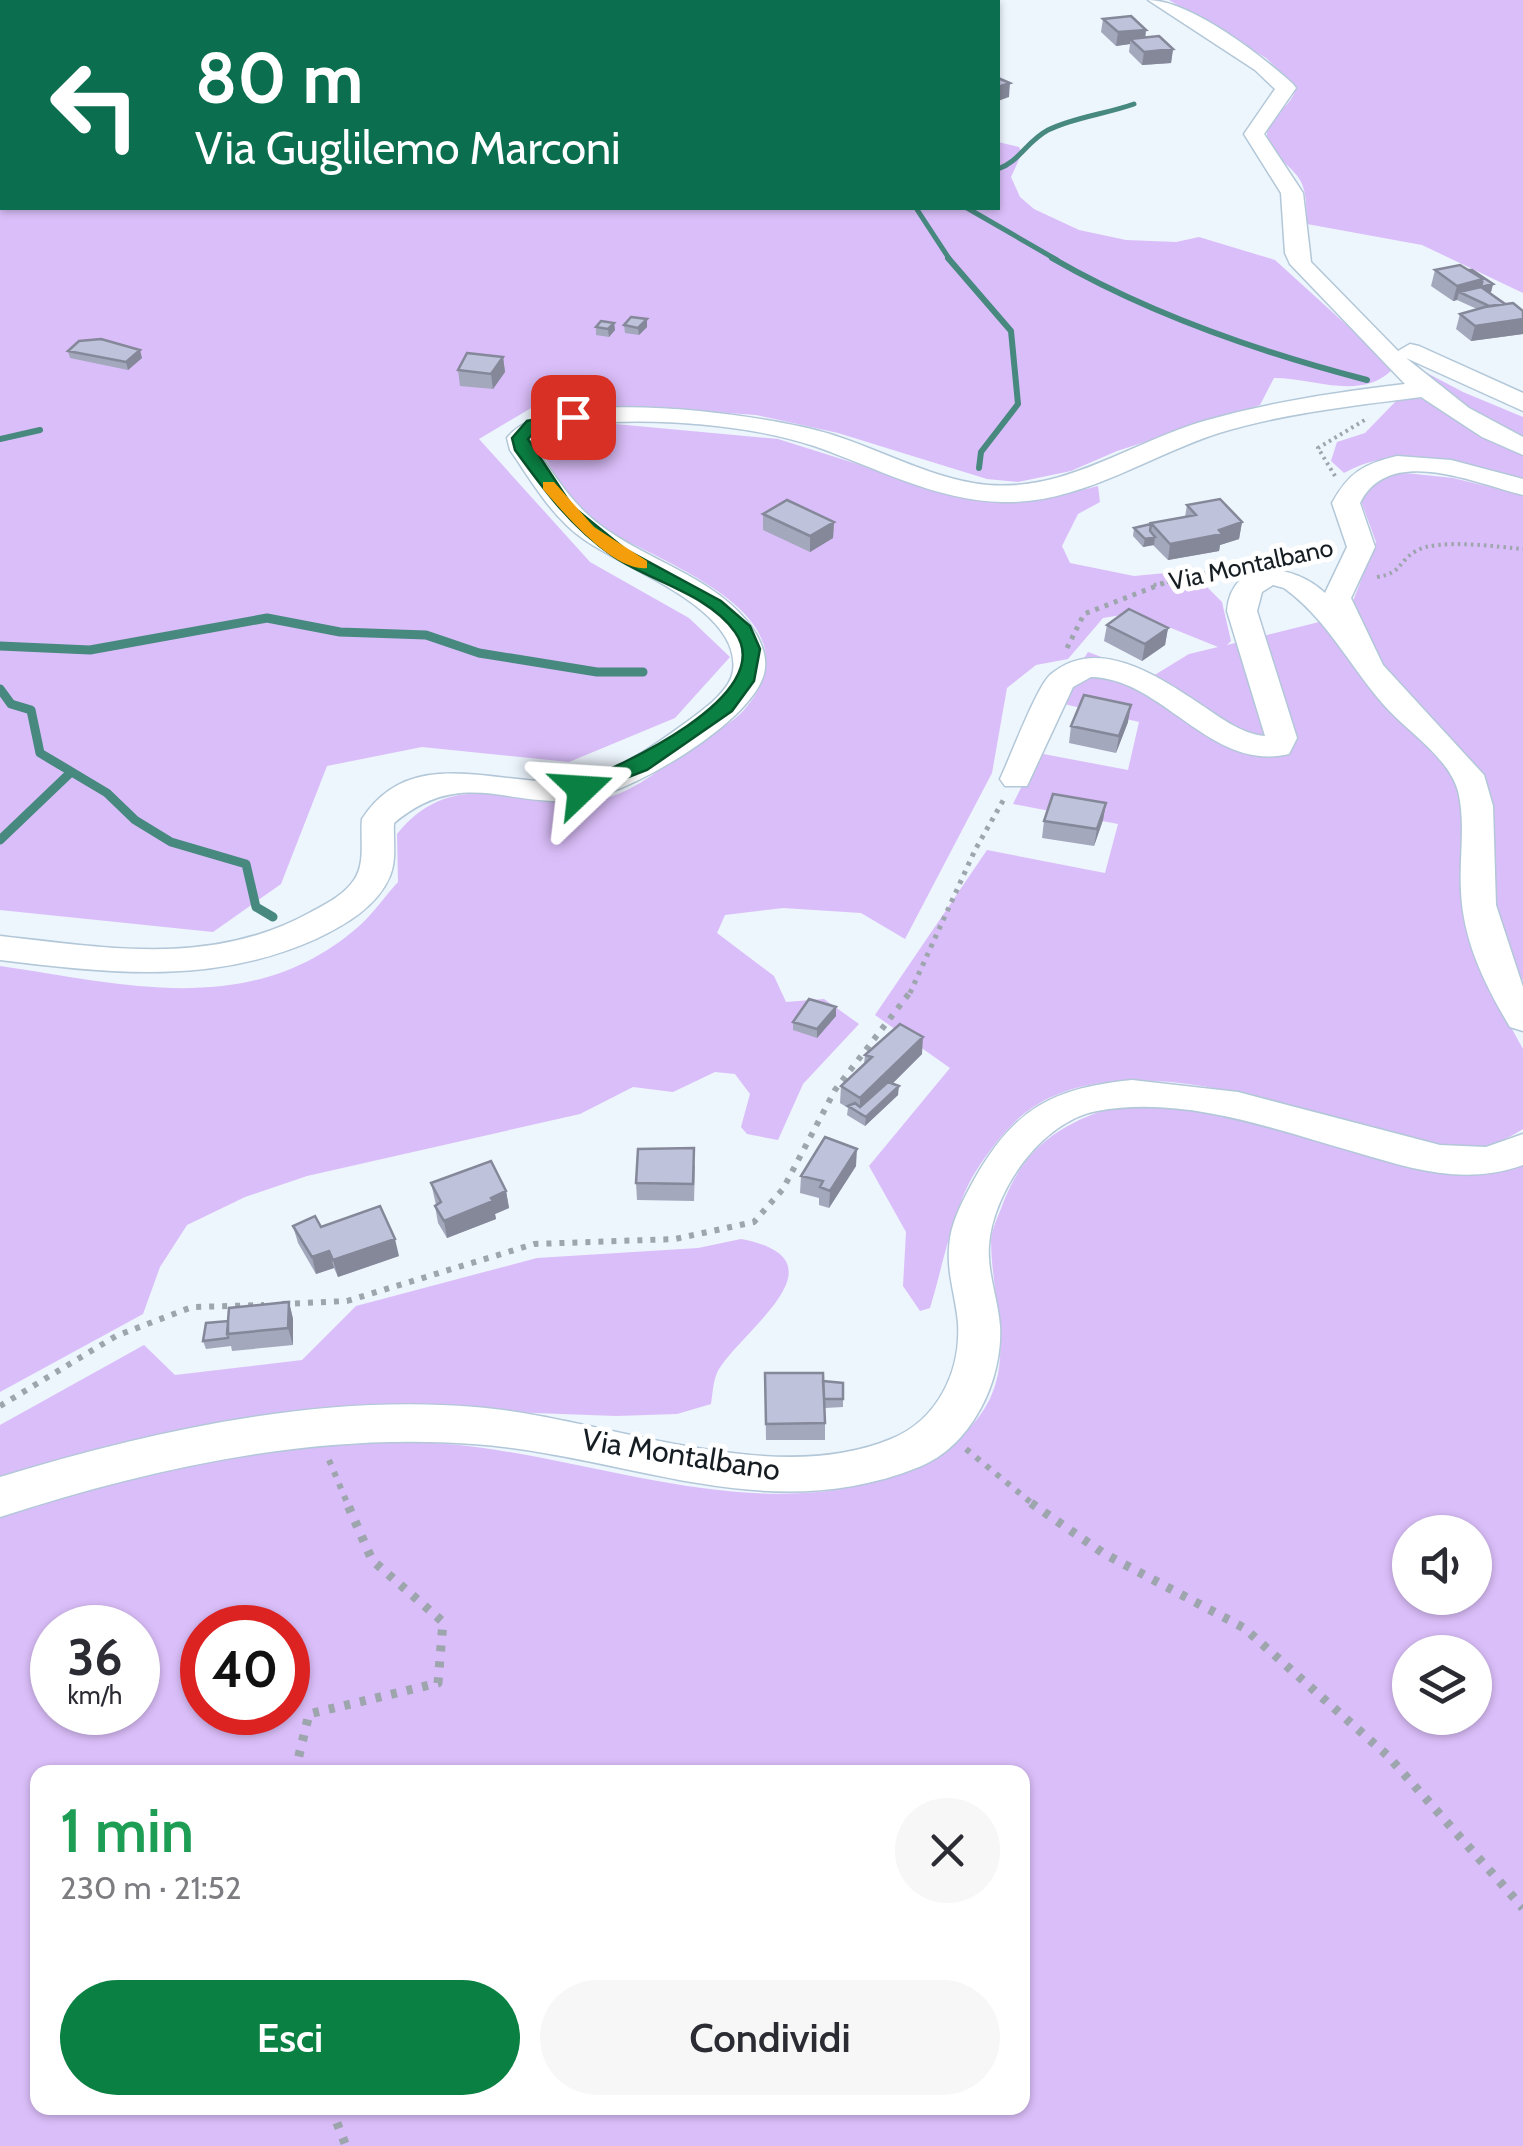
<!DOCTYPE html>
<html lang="it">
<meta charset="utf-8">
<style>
body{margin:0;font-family:Cabin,sans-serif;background:#f7f7f7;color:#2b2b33;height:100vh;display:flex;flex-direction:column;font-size:38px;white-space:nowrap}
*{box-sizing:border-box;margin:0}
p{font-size:32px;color:#7c7c81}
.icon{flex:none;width:55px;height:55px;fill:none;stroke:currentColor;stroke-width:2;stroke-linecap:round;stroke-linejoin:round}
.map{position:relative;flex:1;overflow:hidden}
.panel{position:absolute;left:30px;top:1765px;width:1000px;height:350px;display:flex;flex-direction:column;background:#fff;border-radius:20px;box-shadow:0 2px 8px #0004}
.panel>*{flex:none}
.hud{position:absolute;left:0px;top:0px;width:1000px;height:210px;box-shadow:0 2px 8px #0004;background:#0b6e4f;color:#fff;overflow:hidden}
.controls{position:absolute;left:1392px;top:1515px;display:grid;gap:20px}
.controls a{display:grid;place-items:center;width:100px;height:100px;border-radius:50%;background:#fff;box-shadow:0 2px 8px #0004;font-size:50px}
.speed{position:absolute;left:30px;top:1605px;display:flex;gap:20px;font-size:50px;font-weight:700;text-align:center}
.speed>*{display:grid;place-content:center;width:130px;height:130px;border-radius:50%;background:#fff;box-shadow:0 2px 8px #0004;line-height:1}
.speed small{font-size:25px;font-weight:400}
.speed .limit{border:15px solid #d22;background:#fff;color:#111}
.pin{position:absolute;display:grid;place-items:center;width:85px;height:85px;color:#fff;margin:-42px;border-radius:20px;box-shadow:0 5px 15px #0006}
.me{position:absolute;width:110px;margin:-55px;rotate:70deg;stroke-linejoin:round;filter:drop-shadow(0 0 8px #0008)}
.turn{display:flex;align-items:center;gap:35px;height:210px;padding:0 30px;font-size:45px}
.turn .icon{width:130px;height:130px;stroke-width:2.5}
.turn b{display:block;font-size:70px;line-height:85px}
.round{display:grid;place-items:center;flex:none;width:105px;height:105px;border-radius:52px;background:#f7f7f7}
.overview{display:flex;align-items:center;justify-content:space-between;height:170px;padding:0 30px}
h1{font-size:60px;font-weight:600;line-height:75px;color:#1e9e55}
.primary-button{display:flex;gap:20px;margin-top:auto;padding:20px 30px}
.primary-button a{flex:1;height:115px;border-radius:60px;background:#0b8043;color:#fff;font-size:40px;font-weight:600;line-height:115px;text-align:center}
.primary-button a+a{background:#f7f7f7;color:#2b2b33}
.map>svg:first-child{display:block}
</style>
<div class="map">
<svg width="1523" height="2146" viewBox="0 0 1523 2146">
<rect width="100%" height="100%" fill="#edf5fd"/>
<!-- green -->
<path fill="#dabef9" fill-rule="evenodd" d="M0,0h187l-185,2v206h996v-66l21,5 3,6 -11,24 9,20 14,12 45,21 47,10 50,2 23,-5 76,23 119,108c-32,34 -80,10 -120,10l-14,27 -143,46 -46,20 -53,11 -31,-3 -149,-46 -82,-18 -88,-6 -98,2 -32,-7 -59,35 111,123 99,56 41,39 -55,61 -106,44 -147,-15 -95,19 -46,118 -68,48 -213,-22z
M1169,0h354v293l-101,-48 -115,-21c-1,-12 0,-29 -5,-40 -7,-18 -36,-29 -35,-51 2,-19 26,-26 29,-46l-30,-29z
M1408,363l55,29 60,25v22l-30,-15z
M1413,397l17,4 93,54v25c-59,-13 -124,-39 -179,-7l-13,-12 6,-19 28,-9 32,-33z
M615,424l163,15 184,58c50,8 88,1 136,-11l2,16 -22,12 -16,32 8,17 64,13 32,-3 32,5 24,24 9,39 -4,4 96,-24 134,153 28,206 38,69v80c-52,34 -89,17 -145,2 -98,-27 -262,-88 -353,-18 -17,13 -38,40 -49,58 -22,34 -34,98 -46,137l-10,3 -17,-25 3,-54 -37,-66 81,-98 -75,-53 112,-165 118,23 13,-49 -105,-20 25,-51 90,17 11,-48 -83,-20 32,-50 65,24 36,-22 29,-7 -84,-34 -31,5 -35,41 -32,6 -29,23 -15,85 -87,166 -44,-26 -78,-5 -58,7 -8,18 57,43 12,26 38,-3 35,25 -56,60 -25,56 -31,-6 -6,-7 9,-33 -15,-20 -20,-2 -42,20 -40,-5 -53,27 -273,62 -62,21 -58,28 -27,42 -17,47 -143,78v-426c125,18 251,54 358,-39 15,-13 27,-31 40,-45l-1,-48c64,-79 136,-14 213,-37 30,-9 59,-35 84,-52 16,-11 38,-21 50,-35 70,-81 -43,-131 -105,-163 -18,-9 -37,-16 -53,-30 -19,-18 -33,-46 -46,-69l4,-14 24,-9z
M1396,472l57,6 70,17v486l-16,-27 -15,-43 -9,-131 -104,-112 -28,-62 25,-64 -15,-41 18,-22z
M1122,1104l75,7 272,63 37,-3 17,-9v984h-1523v-629c106,-42 286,-74 400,-75 143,-1 284,66 427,49 31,-4 85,-25 115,-38 10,-4 19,-16 27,-25 53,-53 23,-120 22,-186 0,-12 7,-25 11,-36 23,-62 60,-83 120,-102zM1410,1532h65v66h-65zM52,1628h86v84h-86zM202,1628h86v84h-86zM1410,1652h65v66h-65zM38,1772h984v336h-984z
M741,1239c105,20 8,86 -20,127 -8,10 -8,26 -10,38l-34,10 -61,2 -236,-9 -380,71v-53l144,-80 31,30 127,-15 54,-54 181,-48 161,-10z"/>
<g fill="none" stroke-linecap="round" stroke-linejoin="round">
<!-- stream-far2 -->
<path stroke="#47887f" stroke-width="5" d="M101,2l11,-2
M873,2l4,-2
M998,169c21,-7 29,-28 50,-39 27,-13 58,-16 86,-26
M916,208l34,52
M967,208l90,52"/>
<!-- stream-far1 -->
<path stroke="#47887f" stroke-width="6" d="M948,258l63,73 7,73 -37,48 -2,16
M1052,258c97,56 207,94 315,122
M0,439l40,-9"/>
<!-- stream -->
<path stroke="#47887f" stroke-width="9" d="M0,646l90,4 177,-32 73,14 86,3 53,18 118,19h46
M0,689l11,15 20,6 9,43 67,40 28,27 36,22 75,22 10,43 17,10
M0,840l69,-66"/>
<defs>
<path id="minor" d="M1148,0c42,0 113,55 145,84l3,4 -32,46 39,59 8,69 87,89 12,-7 9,2 104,47v18l-117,-53 63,50 54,29v18l-41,-18 -61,-40c-68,9 -137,16 -202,36 -72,23 -138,71 -216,69 -67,-1 -128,-35 -189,-56 -72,-24 -198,-33 -272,-15l-9,8 3,10c19,27 37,56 64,76 46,35 109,50 147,96 12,15 23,36 16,56 -16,47 -125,111 -172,121 -78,15 -125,-35 -197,25 -1,17 3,36 -4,53 -13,31 -45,49 -74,63 -105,47 -206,34 -316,21v-24c107,12 212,31 311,-24 15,-8 33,-17 43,-32 12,-17 6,-42 8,-61 55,-85 155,-21 228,-42 35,-10 69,-35 98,-56 16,-12 42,-30 45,-50 9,-63 -109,-102 -151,-133 -31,-22 -51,-58 -72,-88l-3,-12c40,-55 262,-23 323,-4 48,15 93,40 143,49 85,15 153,-39 231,-62 66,-19 134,-29 201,-37l-115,-120 -5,-11 -4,-60 -37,-59 31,-45 -20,-19z
M1397,456l54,4 72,19v16c-49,-12 -134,-51 -163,8l15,44 -24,51 32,67 101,110 9,31 3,99 27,82v44l-13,-4c-25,-42 -47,-86 -49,-136 -2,-33 5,-68 -3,-100 -10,-35 -52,-60 -75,-87 -34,-39 -56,-85 -99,-116l-11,-3 -11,7 -5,19 40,127 -8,16c-78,19 -126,-76 -198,-77l-18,10 -46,99h-22l-5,-7c10,-21 36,-91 50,-104 46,-40 106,0 147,27 20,13 43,32 68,34l-38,-125c5,-57 68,-47 98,-18l22,-46 -15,-44c17,-31 32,-39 65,-47z
M1132,1080l106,12 202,53 46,2 37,-13v31c-59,21 -110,4 -168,-13 -82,-23 -171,-57 -258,-41 -55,10 -104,80 -108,134 -2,27 9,54 11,81 3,54 -28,120 -81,141 -154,62 -291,-12 -446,-23 -159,-12 -322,24 -473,73v-40c151,-46 316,-83 475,-70 128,10 293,83 416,32 47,-19 70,-68 67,-116 -2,-25 -11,-49 -9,-75 1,-25 14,-48 26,-70 40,-70 78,-90 157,-98z"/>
</defs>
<!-- minor casing -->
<use href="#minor" stroke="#b2c7d8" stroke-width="3"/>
<!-- path-far3 -->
<path stroke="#9da5ad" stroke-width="4" stroke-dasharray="2.5 4" stroke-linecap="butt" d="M1335,476l-17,-28 50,-30
M1297,558l31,-9
M1377,577c26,-4 20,-15 39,-26 21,-13 82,-4 107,-2
M1154,585l76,-18"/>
<!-- path-far2 -->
<path stroke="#9da5ad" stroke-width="5" stroke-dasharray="4 6" stroke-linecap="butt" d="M1067,648l17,-34 80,-31
M910,993l65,-143 29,-51"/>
<!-- path-far1 -->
<path stroke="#9da5ad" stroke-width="6" stroke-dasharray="5 8" stroke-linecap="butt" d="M282,1304l65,-3 187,-57 141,-5 79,-17 29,-33 52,-99 76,-99
M0,1406l116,-70 76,-29 72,-2
M966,1449l68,56
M329,1460l19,45"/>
<!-- path -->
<path stroke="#9da5ad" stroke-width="9" stroke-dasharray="6 10" stroke-linecap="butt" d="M1031,1503l72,50 141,75 144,128 135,152
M295,1772l14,-58 129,-31 5,-61 -71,-62 -25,-57
M331,2108l15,38"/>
<!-- minor -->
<use href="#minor" fill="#fff" fill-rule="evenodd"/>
</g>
<!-- wall -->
<path fill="#a3a8bc" d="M433,0h40v1l1,-1h43v2h-81z
M1103,19l70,30 -2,14 -29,2 -13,-13 1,-8 -14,2 -15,-14z
M1435,270l58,14 -2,8h-2l16,12 18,7v23l-52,7 -15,-12 4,-15 17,-5 -20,-9 -4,1 -22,-15z
M614,323l1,7 -6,7 -13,-2v-8z
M624,325l23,2 -8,8 -14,-2z
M68,351l74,7 -14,12 -58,-12z
M503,357l2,15 -12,17 -33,-3 -2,-16z
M1187,505l55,17 -3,17 -19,6 -1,6 -51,9 -15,-15 -10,2 -10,-11 1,-8 51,-11z
M763,514l71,8 -1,16 -23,14 -47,-22z
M1107,625l61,3 -3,17 -23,16 -38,-20z
M1128,722l-12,31 -47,-10 2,-17z
M1106,803l-3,17 -9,26 -52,-8 2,-17z
M836,1016l-19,22 -24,-8v-8z
M922,1054l-30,30 6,11 -33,31 -18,-11 1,-7 -8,-5 1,-17 23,-22 1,-9z
M695,1165l-1,36 -57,-1 -1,-17z
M856,1166l-27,42 -10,-3v-7l-19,-5 1,-17z
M431,1183l75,8 3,17 -14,6 1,5 -49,19 -9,-15 -3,-17 1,-1z
M293,1226l28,1 78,29 -61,21 -4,-9 -18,6 -18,-31z
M289,1302l4,17v26l-61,6 -1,-5 -25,3 -3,-8 25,-20z
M765,1373l59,8 19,18v8l-18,1v32h-59z"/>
<!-- shaded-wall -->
<path fill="#858899" d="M437,0h22v2h-21z
M1146,30l-1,13 -15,-4v5l-14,2 2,-14z
M1173,49l-2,14 -29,2 2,-13z
M1010,83l-1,14 -11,4v-14z
M1483,279l10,5 -2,8 -22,5 -10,-5 -2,8 -4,1 4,-15z
M647,319v8l-8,8 -1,-7z
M1523,319v15l-52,7 4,-15z
M614,323l1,7 -6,7 -1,-8z
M140,350l2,8 -14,12 -2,-8z
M503,357l2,15 -12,17 -2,-15z
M834,522l-1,16 -23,14v-16z
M1242,522l-3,17 -19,6 -1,6 -51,9 2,-16z
M1155,537l-1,8 -11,2 2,-8z
M1168,628l-3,17 -23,16 3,-17z
M1131,705l-3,17 -12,31 3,-17z
M1106,803l-3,17 -9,26 3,-17z
M836,1007v9l-19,22v-9z
M923,1037l-1,17 -62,62v-18z
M899,1086l-1,9 -33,31 1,-9z
M857,1149l-1,17 -27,42 1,-17z
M506,1191l3,17 -14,6 1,5 -49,19 -3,-17z
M395,1239l4,17 -61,21 -5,-17z
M329,1251l5,17 -18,6 -4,-17z
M289,1302l4,17v26l-5,-17z"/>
<!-- building -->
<path fill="#bec3db" stroke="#858899" stroke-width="2.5" d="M474,0h41l-2,2h-41z
M568,0h17l-1,2h-16z
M1131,16l15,14 -28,2 -15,-13z
M1159,36l14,13 -29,3 -14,-13z
M998,78l12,5 -12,4z
M1460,265l23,14 -26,7 -22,-16z
M1469,270h3l21,14 -12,3 2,-8z
M1481,287l24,17 -16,2 -30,-14z
M1513,303l10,8v8l-48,7 -15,-12 25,-7z
M631,317l16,2 -9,9 -14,-3z
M601,321l13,2 -6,6 -12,-2z
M101,339l39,11 -14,12 -58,-11 11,-10z
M467,353l36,4 -12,17 -33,-4z
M1220,499l22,23 -23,8 3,4 -52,10 -19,-21 45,-8 -9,-10z
M787,500l47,22 -24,14 -47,-22z
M1151,524l-1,7 5,6 -10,2 -11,-11z
M1129,609l39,19 -23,16 -38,-19z
M1084,695l47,10 -12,31 -48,-10z
M1053,794l53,9 -9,26 -53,-8z
M809,999l27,8 -19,22 -24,-7z
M900,1024l23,13 -63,61 -19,-12 31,-29 -7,-2z
M888,1082l11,4 -33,31 -18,-11 7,-3 5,4z
M825,1137l32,12 -27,42 -10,-4 3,-6 -22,-5z
M694,1148l-1,36 -57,-1 2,-34z
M491,1161l15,30 -15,7 2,3 -49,20 -9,-15 6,-4 -10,-19z
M380,1206l15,33 -62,21 -4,-9 -17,6 -19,-31 22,-10 6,11z
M289,1302l-1,26 -61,6 2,-26z
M228,1321v17l-25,3 3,-18z
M765,1373h58l2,50 -59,1z
M823,1381l20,2v16h-19z"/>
<!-- route -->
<path fill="#0b8043" stroke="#07532c" stroke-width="2.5" d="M573,412l6,1v7l-41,8 -10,11 44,67 53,43 96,52 29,25 10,23 -6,32 -22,30 -85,59 -65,25 -7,-2v-9c41,-16 205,-88 160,-152 -26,-38 -86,-51 -122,-76 -42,-29 -69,-66 -98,-106l-3,-12 15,-17z"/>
<!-- slow -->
<path fill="#f59e0b" d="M543,482h11l40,45 53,34v7c-34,4 -84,-56 -104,-79z"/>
<g text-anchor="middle" stroke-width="10" stroke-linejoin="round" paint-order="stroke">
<!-- far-street labels -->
<g font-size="25" fill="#161e24" stroke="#fff">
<text transform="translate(1251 564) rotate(-12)" y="9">Via Montalbano</text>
</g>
<!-- street labels -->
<g font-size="30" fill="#161e24" stroke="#fff">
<text transform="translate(681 1455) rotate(9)" y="10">Via Montalbano</text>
</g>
</g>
</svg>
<div class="controls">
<a><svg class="icon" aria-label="sound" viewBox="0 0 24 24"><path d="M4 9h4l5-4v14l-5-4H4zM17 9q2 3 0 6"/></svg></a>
<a><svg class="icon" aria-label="layers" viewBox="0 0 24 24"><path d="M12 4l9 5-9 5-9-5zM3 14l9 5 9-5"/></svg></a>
</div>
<div class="speed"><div>36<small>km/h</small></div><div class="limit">40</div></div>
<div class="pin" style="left:573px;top:417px;background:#d93025"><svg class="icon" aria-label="arrive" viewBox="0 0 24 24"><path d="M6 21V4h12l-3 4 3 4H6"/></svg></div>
<svg class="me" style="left:582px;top:789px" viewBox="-20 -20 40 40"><path d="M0-17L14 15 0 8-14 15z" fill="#0b8043" stroke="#fff" stroke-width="4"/></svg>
<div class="hud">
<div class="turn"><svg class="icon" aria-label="left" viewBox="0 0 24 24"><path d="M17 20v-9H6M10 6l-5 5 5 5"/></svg><div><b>80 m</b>Via Guglilemo Marconi</div></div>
</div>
<section class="panel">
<div class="overview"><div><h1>1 min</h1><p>230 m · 21:52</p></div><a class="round"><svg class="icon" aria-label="close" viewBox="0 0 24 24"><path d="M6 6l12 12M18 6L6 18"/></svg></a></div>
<div class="primary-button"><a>Esci</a><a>Condividi</a></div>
</section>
</div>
